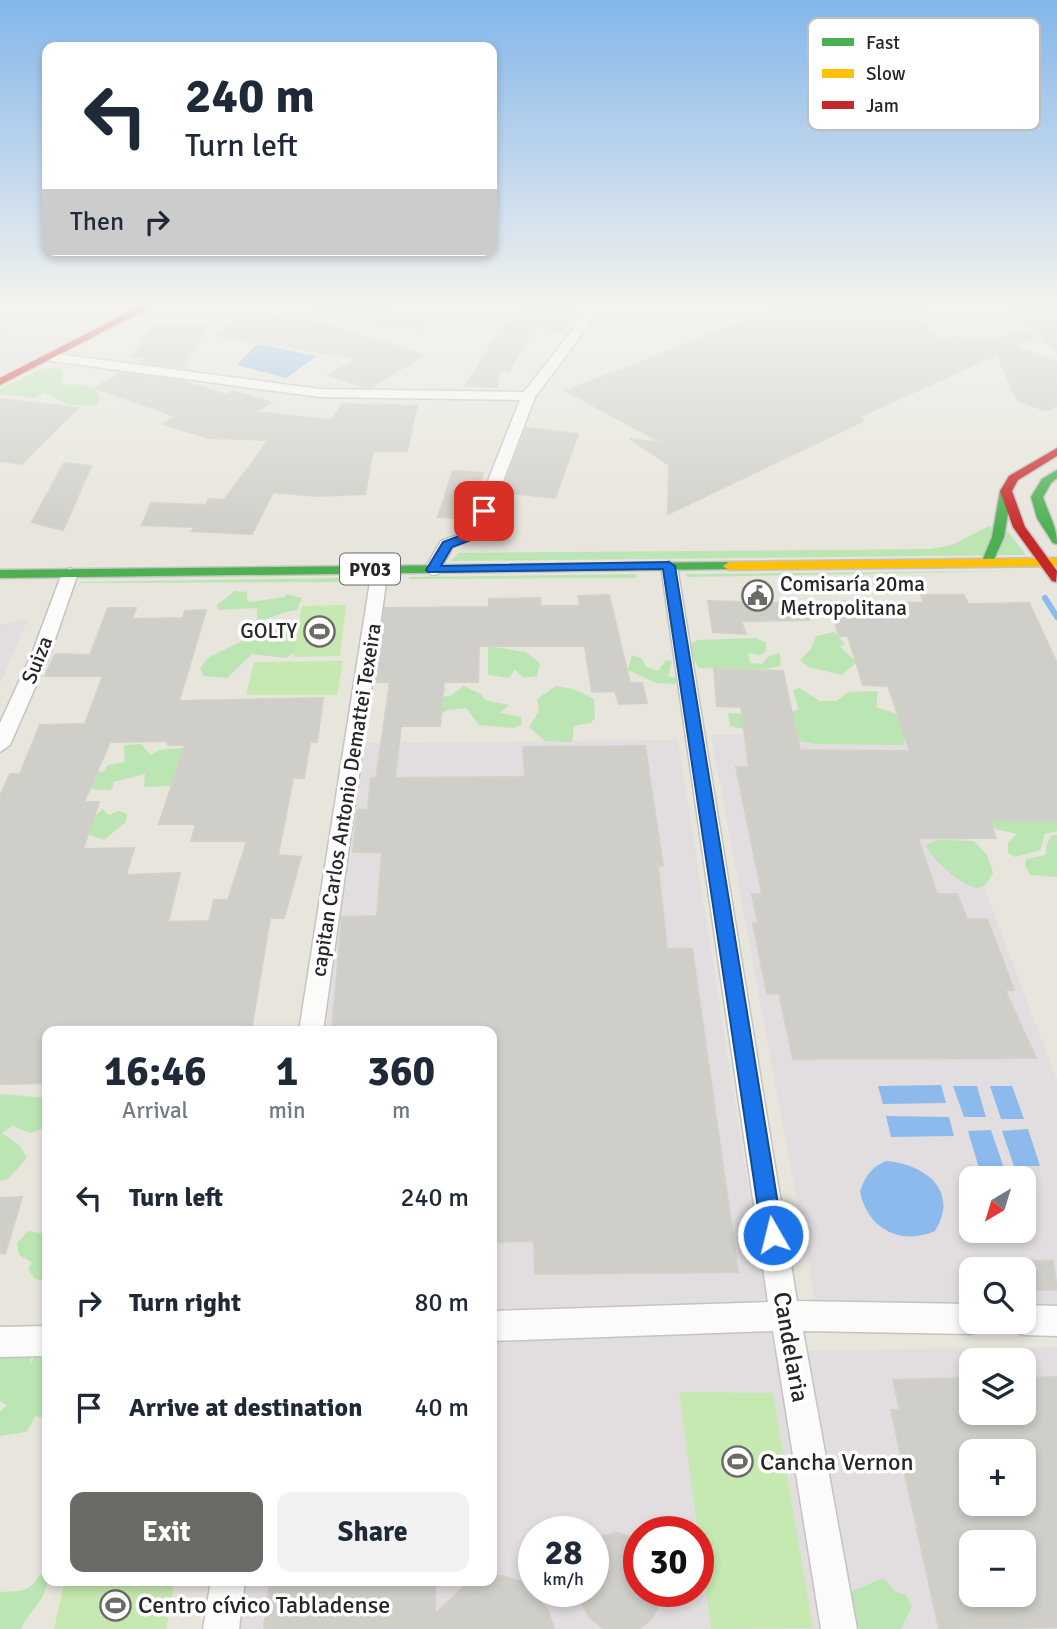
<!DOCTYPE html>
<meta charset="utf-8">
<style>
body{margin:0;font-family:Signika,sans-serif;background:#f2f2f3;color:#1f2937;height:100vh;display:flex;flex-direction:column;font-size:26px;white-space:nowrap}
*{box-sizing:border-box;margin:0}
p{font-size:23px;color:#747a83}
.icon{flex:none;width:38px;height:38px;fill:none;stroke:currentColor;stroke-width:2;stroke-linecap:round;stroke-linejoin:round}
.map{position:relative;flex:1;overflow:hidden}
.panel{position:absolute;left:42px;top:1026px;width:455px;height:560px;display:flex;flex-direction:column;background:#fff;border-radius:14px;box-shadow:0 4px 10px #0003}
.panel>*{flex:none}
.hud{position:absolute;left:42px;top:42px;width:455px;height:214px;border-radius:14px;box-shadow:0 4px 10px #0003;background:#fff;color:#1f2937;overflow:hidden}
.needle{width:46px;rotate:218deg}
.controls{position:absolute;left:959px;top:1166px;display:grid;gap:14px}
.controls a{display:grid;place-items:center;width:77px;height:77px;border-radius:14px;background:#fff;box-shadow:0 4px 10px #0003;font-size:35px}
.speed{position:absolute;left:518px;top:1516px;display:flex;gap:14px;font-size:35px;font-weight:700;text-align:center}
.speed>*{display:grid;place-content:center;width:91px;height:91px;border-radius:50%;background:#fff;box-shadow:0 4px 10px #0003;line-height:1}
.speed small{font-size:18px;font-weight:400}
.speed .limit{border:10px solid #d22;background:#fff;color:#111}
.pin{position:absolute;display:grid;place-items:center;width:60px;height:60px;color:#fff;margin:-30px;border-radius:14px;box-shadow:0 4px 10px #0006}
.me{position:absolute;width:77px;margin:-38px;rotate:352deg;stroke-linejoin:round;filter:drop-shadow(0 0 5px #0008)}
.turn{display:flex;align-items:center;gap:24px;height:147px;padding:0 28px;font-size:32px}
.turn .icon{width:91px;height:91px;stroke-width:2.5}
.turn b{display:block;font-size:49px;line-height:60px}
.then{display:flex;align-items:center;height:66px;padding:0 28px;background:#0003;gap:14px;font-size:26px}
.eta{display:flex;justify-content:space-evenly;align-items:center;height:119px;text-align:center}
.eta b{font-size:42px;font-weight:700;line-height:49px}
.button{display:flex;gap:14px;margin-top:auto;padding:14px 28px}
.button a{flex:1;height:80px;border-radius:14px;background:#6a6a66;color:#fff;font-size:28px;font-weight:700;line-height:80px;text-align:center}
.button a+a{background:#f2f2f3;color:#1f2937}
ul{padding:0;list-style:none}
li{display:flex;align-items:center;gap:21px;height:105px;padding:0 28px}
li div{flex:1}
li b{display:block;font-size:26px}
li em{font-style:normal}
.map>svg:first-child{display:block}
</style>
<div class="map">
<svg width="1057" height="1629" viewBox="0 0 1057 1629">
<rect width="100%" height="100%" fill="#e7e5dc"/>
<!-- industrial -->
<path fill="#e2dedf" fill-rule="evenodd" d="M0,330l68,12 -68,34z
M28,619l-28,65v-59z
M926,734l131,346v228l-33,1v-40h-53v40l-154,2 -106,-576zM971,1178h53v52h-53z
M678,740l96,611 283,-4v282h-818l6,-49h247v-549h-166l31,-288zM971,1360h53v52h-53zM971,1451h53v52h-53zM534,1531h59v60h-59zM639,1531h59v60h-59zM971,1542h53v52h-53z"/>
<!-- green -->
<path fill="#bbe5b3" d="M316,306h72l1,4 38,13 -7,8 -113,-17z
M51,368l12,1 -1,15 20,1 15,6 3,9 -5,6 -25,-1 -27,-13 -7,6 -36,-4v-5l41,-20z
M989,526l19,6 18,23 -576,6 9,-8 471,-4 22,-4z
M1022,571l-334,6 -3,-3z
M637,574l-2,4 -226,1v-2z
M345,578l-4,4 -262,1 1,-1z
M235,591l12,1v9l3,1 35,-5 1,-3 16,4 -5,12c-15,1 -26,10 -40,10v-12l-39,2 -1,-5z
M268,628l31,4v17l-13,9 -34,-4 -25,24 -23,-2 -4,-8 9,-11z
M834,632l11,12 -5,3 17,15 -15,13 -34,-8 -8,-7 11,-11 5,-13z
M756,638l10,5v9l-5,3 -13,-2 2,10 12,1 7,-8 11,-3 1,13 -16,3 -67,-1 -10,-24 10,-4z
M488,646l37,6 15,11 -3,13 -14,2 -8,-9 -6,9 -21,-3z
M632,655l10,4 4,8 12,4 8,-11 6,2 -4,14 11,3 -5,5 -18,-1 -28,-13z
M434,686l16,4h-9l1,7 8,-1 14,-10 17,8 4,6 24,5 -9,8 21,4 1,7 -8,4 -35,-3 -13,-17 -18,2 -10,6z
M556,686l17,3 21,10 1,19 -4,5 -17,3 -2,16 -27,-1 -16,-14 10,-16 -2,-12z
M799,688l21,13h16l13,-9 29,-1 -2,16 31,10 5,11 -10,17 -88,-1 -84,-18 -2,-13 54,4 17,-8 -6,-18z
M141,744l10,11 8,-5 36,-3 -14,29h-7l-3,10 -27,1 1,-13 -32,8 1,4 -4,4 -24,-1 8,-18 9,1 5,-7 17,-3 -1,-17z
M103,809l6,6 10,-4 8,3 -1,8 -22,18 -17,-6 7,-18z
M985,814h31l6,7 35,1v9l-12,3 -5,16 -25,7 -7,-4v-10l9,-9 -25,-6z
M1052,835h5v42l-27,-2 -5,-9 1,-7 19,-4 3,-14z
M937,840l37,1 13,14 6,18c-3,5 -7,14 -15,15 -12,1 -49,-30 -52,-43z
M0,1094l47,4v29l-17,6 -17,-7 -11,7 18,13 7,12 -19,21 -8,2z
M28,1231l19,3v47l-12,-2 -7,-10 4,-7 -13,-7 -2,-12z
M47,1338v81l-11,-3 -10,16 -26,4v-24l7,-7 -7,-4v-54l32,6 -2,12 8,-18z
M39,1575l8,2c1,24 -18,32 -26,52h-21v-37c19,-1 30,1 39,-17z
M883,1578l13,14 10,3 6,11 -11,23h-62l-1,-32z"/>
<!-- pitch -->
<path fill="#c5e9b0" d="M346,605l-6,51 -47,1 9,-51z
M343,661l-6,34h-91l8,-33z
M679,1392l94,1 40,235 -102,1z
M65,1580h110l-9,49h-112z"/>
<!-- water -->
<path fill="#8cbaec" d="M257,344l60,12 -31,22 -49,-13z
M941,1085l5,18 -63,1 -5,-18z
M953,1086h24l9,31h-22z
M990,1086h22l12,33h-23z
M886,1116l63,1 5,19 -63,1z
M1028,1129l12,37h-26l-12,-35z
M991,1130l13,38h-25l-11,-37z
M886,1161c39,3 74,30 49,70 -34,15 -68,-2 -75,-40 5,-14 11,-24 26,-30z"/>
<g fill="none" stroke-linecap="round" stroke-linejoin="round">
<!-- stream -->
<path stroke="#8cbaec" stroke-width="6" d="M1045,598l12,19"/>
</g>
<!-- building -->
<path fill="#cfcec8" stroke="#d2d0c8" stroke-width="2" fill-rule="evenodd" d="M524,306h52l-16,25 -23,-4 -5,9h-3l-20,35 -10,-1 -2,17 -31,-1 38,-64 -1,6 3,-4h5z
M784,306h143l-10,11 26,25 9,-5 32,3 46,-9 3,7 -19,8 43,16v43l-11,6 -29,-11 -20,-46 -136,62 2,5 -195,93 1,-49 -39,-26 33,4 -97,-52z
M1010,306h47v46z
M245,312l88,14 91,29 -53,32h-7l-36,-12 30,-17 -141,-22z
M153,325l30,1h24l-23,42 -45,-6 8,-4 -14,-1z
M120,373l61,8 46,14 5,-4 39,11 -15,10 75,8 12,-16 74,2 -10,45h-34l-8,43 -49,2 -43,-4 -21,42 -60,-3 2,-4 -52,-2 9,-22 55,2 3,-6 15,1 45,-60 -60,-2 -46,-14 12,-8 -81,-28z
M0,399l78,9 -57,56 -21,-3z
M526,428l52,6 -23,64 -53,-6z
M64,463l27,3 -28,64 -31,-8z
M453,471l30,2 -13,46 -32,-2z
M609,595l21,88h12l5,20 -28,1 -4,-13 -23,1 -7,-46h-106l-1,36h-34l-4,44h-39l-6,52 130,-1 -2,-30 122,-1 18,120h-5l9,83h25l46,323 -203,2 -1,-33 -42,1v-211h-160l10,-114 35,-1 5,-64h-29l4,-42h11l3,-32h5l14,-96h-15l10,-74 104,-1v-8l51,-1 1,8h39l-2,-10z
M921,595h43l4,9 61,-1 28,60v158l-68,-1 7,18h-78l19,56h20l10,25h20l27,71h-9l31,68 -243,1 -14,-66 -12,1 -14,-71h5l-6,-29h10l-26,-127h13l-8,-60 -24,-1 -3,-37 69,2 17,79 110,1 -22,-65 -25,-1 -15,-49h-9l-10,-35 95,2z
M708,601l101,3v16l-68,1 5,13 -33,-2z
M108,608h28l-4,11 51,-1 2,-7 21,-1 -27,91 144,-3 -6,44h-7l-6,36h-11l-15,77 23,2 -17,61h-14l-19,113h-204v52l-47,1v-288l10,-22h10l20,-49 45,-1 18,-48h-58l10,-22 35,1zM168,741v4h17l-26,79h37l-5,17h56l-19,59h-14l-5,21 -41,1 12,-49 -54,2 8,-27 -51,1 16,-47h-15l26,-60z
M22,1197l-17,57 -5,-1v-55z
M1024,1261h29l4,29h-33z
M1057,1377v250l-118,2 -48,-219h9l-7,-30 78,-2v34h53v-34zM971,1451h53v52h-53zM971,1542h53v52h-53z
M617,1533l22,6v52h27l-14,27 -13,11h-34l-15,-11 -15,-27h18v-47l9,-8z
M492,1576h11l18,6 16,13 11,16 6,18h-290l6,-49h165v34l32,-30 25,-4z"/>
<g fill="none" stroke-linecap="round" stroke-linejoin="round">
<defs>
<path id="street" d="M591,306h12l-68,91 -52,137 -30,13 -15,27 -6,1 -8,-5 17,-29 27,-10 52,-131 -200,-3 -269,-36 -7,-4 7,-4 269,36 204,3z
M669,561l8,5 120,735 174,3v17h14l-3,9 -11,4 -168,-3 54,298h-36l-48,-298 -281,10v-30l276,-9 -107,-736z
M380,564l8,5 -65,462h-24l73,-462z
M70,568l8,5 -27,78 -41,94 -10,7v-29l33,-72 29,-78z
M1024,1305l33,1v30l-33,-1 -11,-4 -3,-10h14z
M47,1326v30l-47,1v-30z
M211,1580h34l-6,49h-36z"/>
<path id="fast" d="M1057,470v8l-6,5 -8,14c5,16 14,30 14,47l-4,-1 -16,-25 -6,-21 11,-18z
M1006,488l6,3 -8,46 -12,27h-8l-2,-3 10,-24 8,-46z
M729,562l4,1v6l-733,9v-8z"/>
<path id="slow" d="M1057,558v8l-328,4 -6,-4 6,-4z"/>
<path id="jam" d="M141,306h12l-153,79v-7z
M1057,448v8l-39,24 -6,11 13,36 32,44 -1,11 -4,-1 -39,-54 -13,-36 9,-15z"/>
</defs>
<!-- street casing -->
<use href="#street" stroke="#c4c3c2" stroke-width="3"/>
<!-- fast casing -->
<use href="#fast" stroke="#c4c3c2" stroke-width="3"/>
<!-- slow casing -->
<use href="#slow" stroke="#c4c3c2" stroke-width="3"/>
<!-- jam casing -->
<use href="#jam" stroke="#c4c3c2" stroke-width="3"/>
<!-- street -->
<use href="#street" fill="#fbfbfa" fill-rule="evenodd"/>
<!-- fast -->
<use href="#fast" fill="#4caf50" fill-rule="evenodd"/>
<!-- slow -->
<use href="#slow" fill="#ffc107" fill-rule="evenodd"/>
<!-- jam -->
<use href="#jam" fill="#c62828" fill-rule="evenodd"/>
</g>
<!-- sky -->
<linearGradient id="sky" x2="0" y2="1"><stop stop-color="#83b6ea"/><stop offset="0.57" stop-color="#f4f3ef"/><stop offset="1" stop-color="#f4f3ef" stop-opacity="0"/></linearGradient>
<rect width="1057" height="534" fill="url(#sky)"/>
<!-- route -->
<path fill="#1a73e8" stroke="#114b97" stroke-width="2" d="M484,507l6,4 -11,26 -27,10 -11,19 228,-4 6,4 108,669 -3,7 -7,3 -8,-3 -3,-7 -99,-666 -235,3 -2,-2 17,-28 27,-10 8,-21z"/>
<!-- icons -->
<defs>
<symbol id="civic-ring" viewBox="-11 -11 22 22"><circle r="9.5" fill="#fff" stroke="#6a6a66" stroke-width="1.5"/><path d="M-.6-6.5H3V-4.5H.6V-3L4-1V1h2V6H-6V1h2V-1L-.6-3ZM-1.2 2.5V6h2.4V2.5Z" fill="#6a6a66"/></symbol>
<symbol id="stadium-ring" viewBox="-11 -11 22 22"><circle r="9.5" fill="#fff" stroke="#6a6a66" stroke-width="1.5"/><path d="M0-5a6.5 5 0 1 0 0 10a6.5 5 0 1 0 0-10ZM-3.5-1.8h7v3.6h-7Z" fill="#6a6a66"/></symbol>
</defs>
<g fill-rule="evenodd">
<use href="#civic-ring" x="740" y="578" width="35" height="35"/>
<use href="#stadium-ring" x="302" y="614" width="35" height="35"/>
<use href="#stadium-ring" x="720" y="1444" width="35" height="35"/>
<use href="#stadium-ring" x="98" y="1588" width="35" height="35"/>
</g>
<g text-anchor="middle" stroke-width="7" stroke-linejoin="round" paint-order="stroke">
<!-- shield labels -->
<rect fill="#fff" stroke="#686868" stroke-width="2" x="340" y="553.5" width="60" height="31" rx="5"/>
<g font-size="19" font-weight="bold" fill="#272727">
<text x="370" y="576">PY03</text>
</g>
<!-- poi labels -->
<g font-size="21" fill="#272727" stroke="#fff" text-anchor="start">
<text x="780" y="591">Comisaría 20ma<tspan x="780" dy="24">Metropolitana</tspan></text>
<text x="297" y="638" text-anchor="end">GOLTY</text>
</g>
<!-- street labels -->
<g font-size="21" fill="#272727" stroke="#fff">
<text transform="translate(37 660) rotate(-68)" y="7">Suiza</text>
<text transform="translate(346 800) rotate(-81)" y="7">capitan Carlos Antonio Demattei Texeira</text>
</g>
<!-- near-street labels -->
<g font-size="24" fill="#272727" stroke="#fff">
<text transform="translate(791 1347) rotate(80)" y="8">Candelaria</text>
</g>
<!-- near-poi labels -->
<g font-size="24" fill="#272727" stroke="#fff" text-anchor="start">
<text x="760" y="1470">Cancha Vernon</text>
<text x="138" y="1613">Centro cívico Tabladense</text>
</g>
</g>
<!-- legend -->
<rect x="808" y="18" width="232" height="112" rx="10" fill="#fff" stroke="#bebebe" stroke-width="2"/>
<rect x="822" y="38" width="32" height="8" fill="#4caf50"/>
<rect x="822" y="69" width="32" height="9" fill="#ffc107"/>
<rect x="822" y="101" width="32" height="8" fill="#c62828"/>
<g font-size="19" fill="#272727">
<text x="866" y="49">Fast</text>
<text x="866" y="80">Slow</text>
<text x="866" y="112">Jam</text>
</g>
</svg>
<div class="controls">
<a><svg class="needle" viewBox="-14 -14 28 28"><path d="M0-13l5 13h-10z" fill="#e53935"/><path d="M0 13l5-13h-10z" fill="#747a83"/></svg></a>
<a><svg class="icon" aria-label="search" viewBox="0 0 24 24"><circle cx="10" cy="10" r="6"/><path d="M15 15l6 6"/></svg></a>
<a><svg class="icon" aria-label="layers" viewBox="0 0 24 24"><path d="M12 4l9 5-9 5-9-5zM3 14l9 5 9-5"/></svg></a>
<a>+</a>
<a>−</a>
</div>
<div class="speed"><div>28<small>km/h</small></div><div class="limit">30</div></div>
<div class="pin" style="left:484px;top:511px;background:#d93025"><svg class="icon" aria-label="arrive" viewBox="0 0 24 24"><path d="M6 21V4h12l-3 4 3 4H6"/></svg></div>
<svg class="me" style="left:773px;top:1235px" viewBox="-20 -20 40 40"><circle r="17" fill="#1a73e8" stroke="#fff" stroke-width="3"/><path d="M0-11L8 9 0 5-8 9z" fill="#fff"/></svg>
<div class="hud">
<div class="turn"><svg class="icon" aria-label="left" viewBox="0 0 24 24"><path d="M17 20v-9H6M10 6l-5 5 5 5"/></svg><div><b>240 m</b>Turn left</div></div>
<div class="then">Then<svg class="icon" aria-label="right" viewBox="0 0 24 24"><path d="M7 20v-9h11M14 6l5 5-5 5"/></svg></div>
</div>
<section class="panel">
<div class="eta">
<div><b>16:46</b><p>Arrival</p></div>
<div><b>1</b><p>min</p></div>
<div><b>360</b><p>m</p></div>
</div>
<ul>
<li><svg class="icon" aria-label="left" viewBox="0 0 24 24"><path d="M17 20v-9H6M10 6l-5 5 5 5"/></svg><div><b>Turn left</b></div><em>240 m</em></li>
<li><svg class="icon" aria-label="right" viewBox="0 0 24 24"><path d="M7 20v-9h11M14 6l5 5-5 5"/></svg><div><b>Turn right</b></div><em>80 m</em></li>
<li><svg class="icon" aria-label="arrive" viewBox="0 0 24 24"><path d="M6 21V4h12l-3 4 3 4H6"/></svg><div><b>Arrive at destination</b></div><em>40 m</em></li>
</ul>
<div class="button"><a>Exit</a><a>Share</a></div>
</section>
</div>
